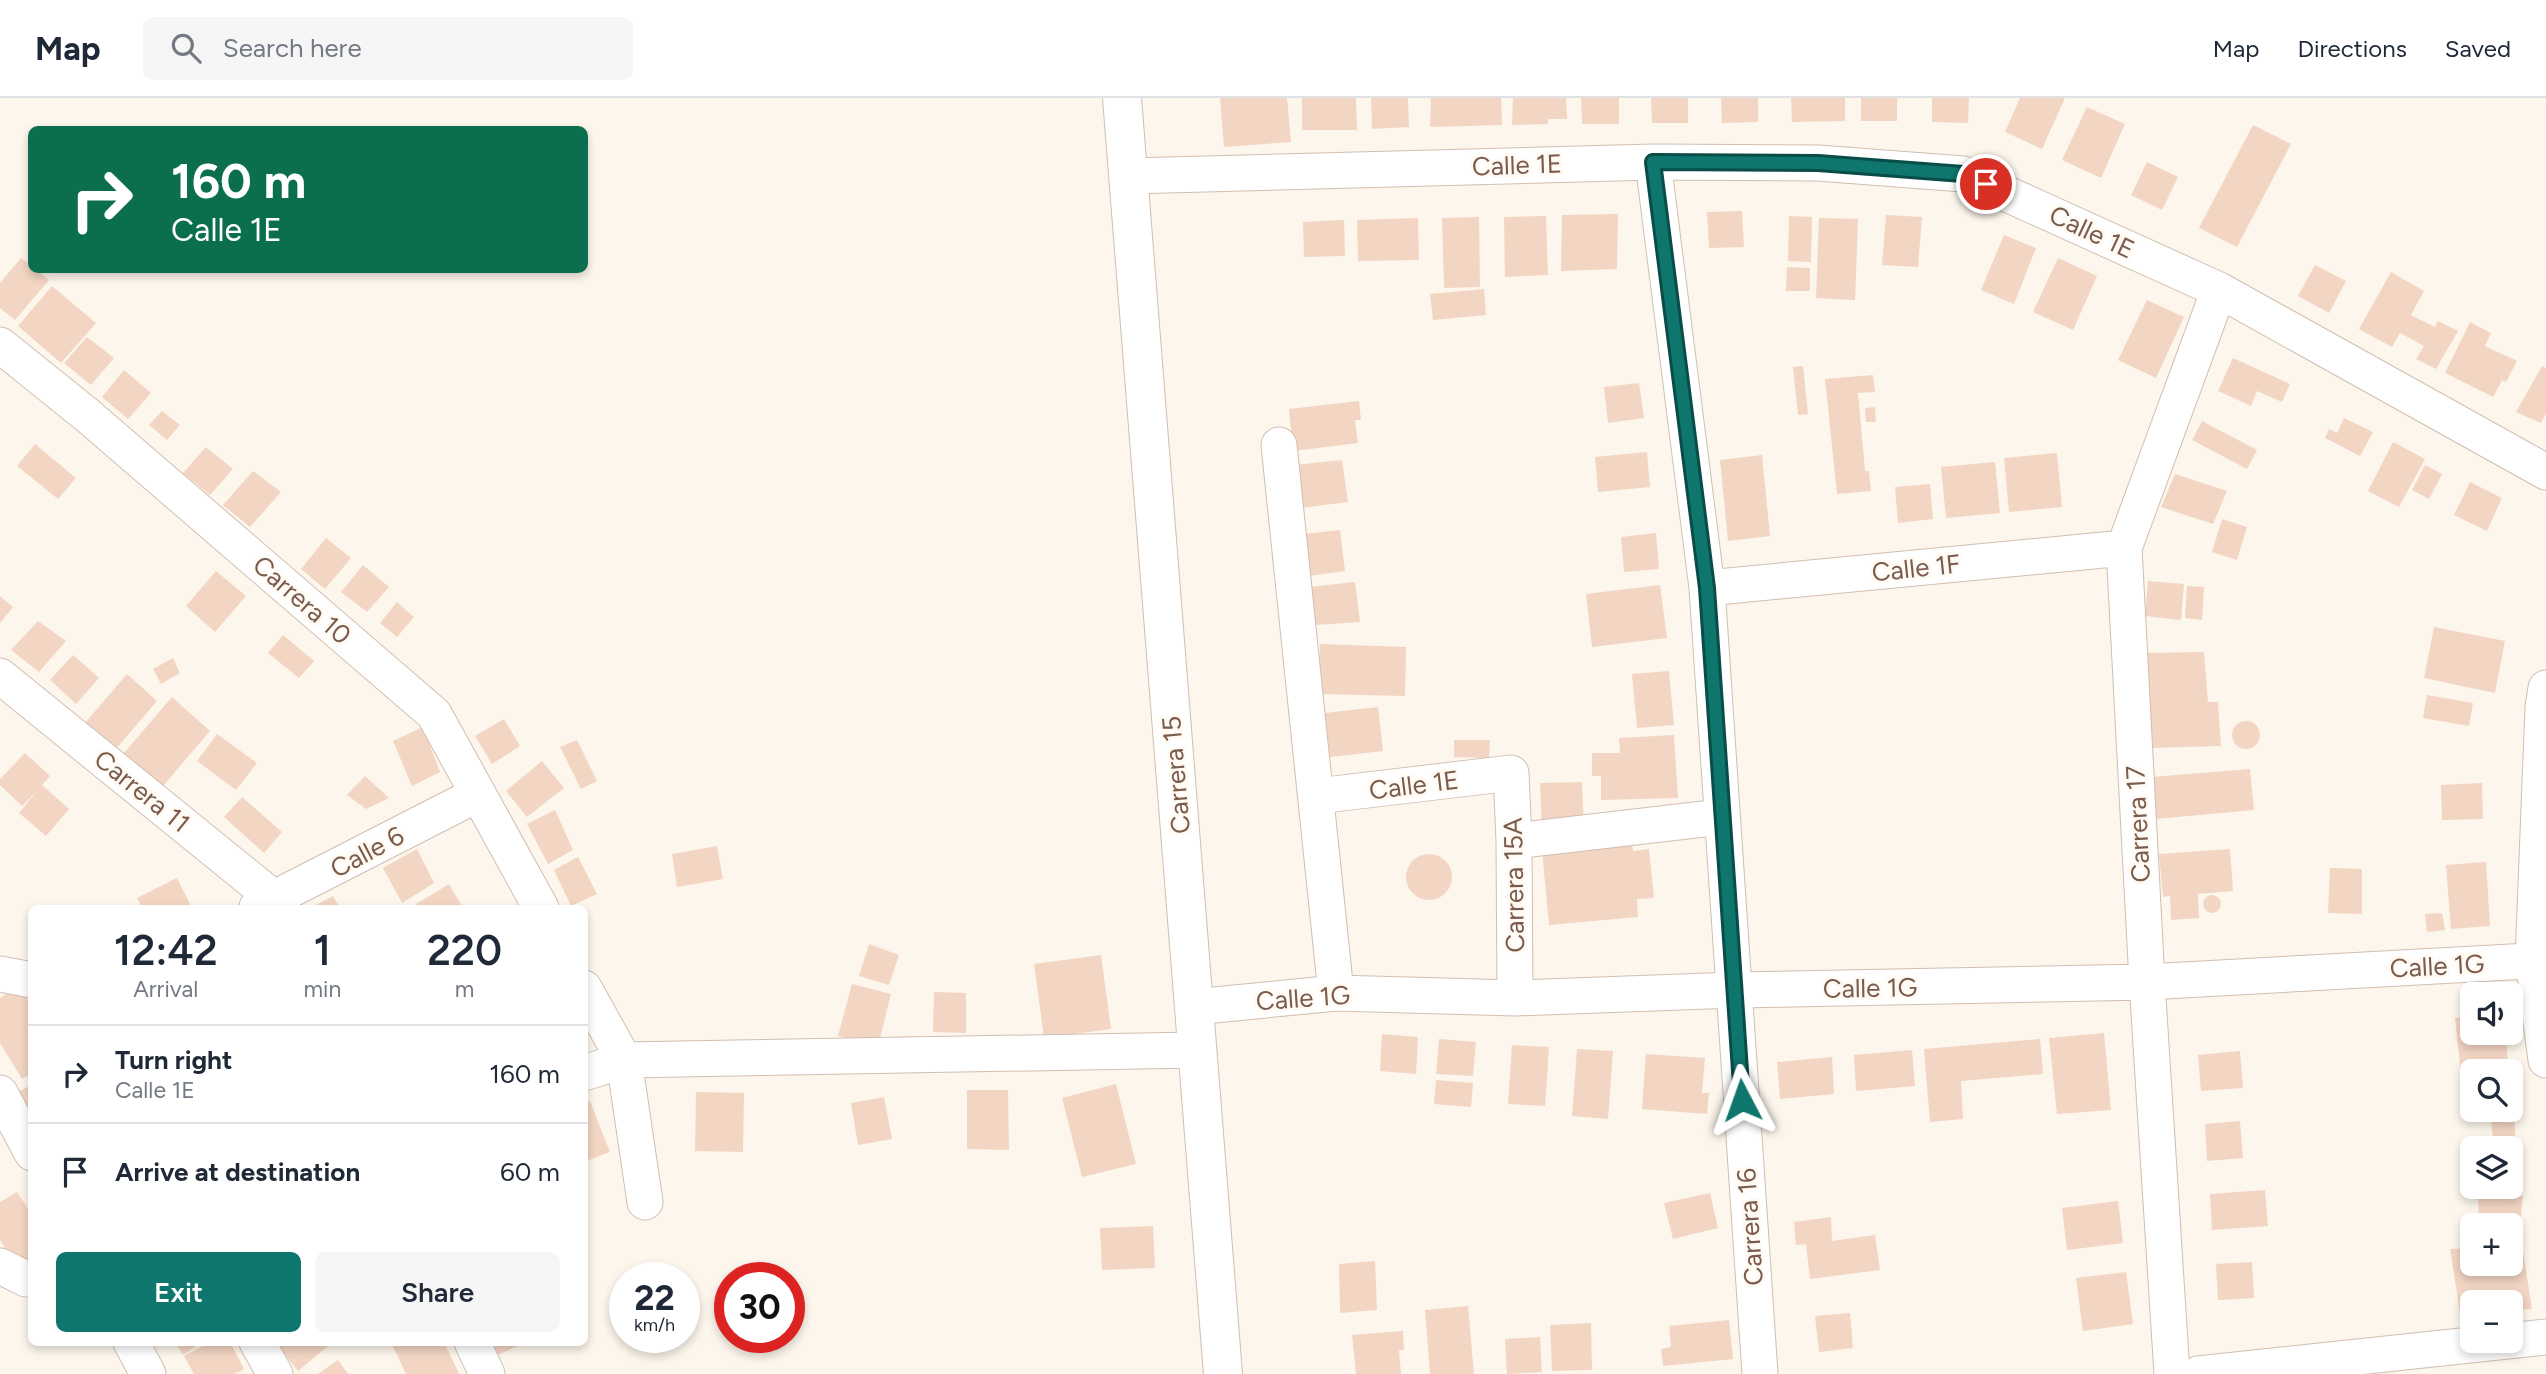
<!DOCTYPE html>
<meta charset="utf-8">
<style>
body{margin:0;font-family:Figtree,sans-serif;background:#f6f6f7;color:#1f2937;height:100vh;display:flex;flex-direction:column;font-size:26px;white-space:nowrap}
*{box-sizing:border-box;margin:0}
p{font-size:23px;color:#747a83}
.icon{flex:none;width:38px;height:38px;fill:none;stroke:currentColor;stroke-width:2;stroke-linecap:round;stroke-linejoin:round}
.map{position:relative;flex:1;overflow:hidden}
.details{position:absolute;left:28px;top:807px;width:560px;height:441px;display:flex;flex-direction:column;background:#fff;border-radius:10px;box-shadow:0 4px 10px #0003}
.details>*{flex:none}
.banner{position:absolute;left:28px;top:28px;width:560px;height:147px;border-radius:10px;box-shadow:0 4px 10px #0003;background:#0b6e4f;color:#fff;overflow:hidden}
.tools{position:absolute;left:2460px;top:884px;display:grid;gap:14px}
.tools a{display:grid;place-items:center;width:63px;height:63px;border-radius:10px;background:#fff;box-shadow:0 4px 10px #0003;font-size:35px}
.speed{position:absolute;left:609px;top:1164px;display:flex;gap:14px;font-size:35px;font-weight:700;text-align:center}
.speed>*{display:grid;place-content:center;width:91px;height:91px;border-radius:50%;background:#fff;box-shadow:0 4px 10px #0003;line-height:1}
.speed small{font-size:18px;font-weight:400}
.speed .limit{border:10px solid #d22;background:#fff;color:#111}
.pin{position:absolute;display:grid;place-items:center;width:60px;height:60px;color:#fff;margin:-30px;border:4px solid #fff;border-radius:50%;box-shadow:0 2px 7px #0007}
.me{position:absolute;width:77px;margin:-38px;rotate:356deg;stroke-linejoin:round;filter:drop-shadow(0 0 5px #0008)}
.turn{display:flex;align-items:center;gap:24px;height:147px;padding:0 28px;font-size:32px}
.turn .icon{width:91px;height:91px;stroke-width:2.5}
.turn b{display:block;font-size:49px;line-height:60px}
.eta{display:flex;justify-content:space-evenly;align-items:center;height:119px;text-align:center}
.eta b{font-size:42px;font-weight:600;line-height:49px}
.button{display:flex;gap:14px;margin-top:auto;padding:14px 28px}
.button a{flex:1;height:80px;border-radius:10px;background:#0f766e;color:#fff;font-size:28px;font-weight:600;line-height:80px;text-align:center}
.button a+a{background:#f6f6f7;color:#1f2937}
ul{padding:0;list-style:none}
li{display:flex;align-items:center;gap:21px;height:98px;padding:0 28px;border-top:2px solid #e0e1e3}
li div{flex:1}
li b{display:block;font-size:26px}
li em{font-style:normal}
header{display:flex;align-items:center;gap:42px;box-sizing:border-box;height:98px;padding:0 35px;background:#fff;border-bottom:2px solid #e0e1e3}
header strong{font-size:33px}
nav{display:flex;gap:38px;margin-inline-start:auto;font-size:24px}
.search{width:490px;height:63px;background:#f6f6f7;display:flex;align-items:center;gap:18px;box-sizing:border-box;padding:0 24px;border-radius:10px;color:#747a83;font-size:26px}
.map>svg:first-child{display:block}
</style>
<header>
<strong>Map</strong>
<div class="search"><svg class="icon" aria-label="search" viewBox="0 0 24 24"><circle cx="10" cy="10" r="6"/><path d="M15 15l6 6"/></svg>Search here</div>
<nav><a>Map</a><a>Directions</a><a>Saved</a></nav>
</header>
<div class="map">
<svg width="2546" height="1276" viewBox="0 0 2546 1276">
<rect width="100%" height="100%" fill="#fdf6ec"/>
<!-- building -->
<path fill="#f3d5c3" d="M1220,0h67l4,44 -67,5z
M1302,0h54l1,32h-55z
M1371,0h37l1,29 -37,2z
M1431,0h70l1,27 -72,2z
M1513,0h53l1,21h-19v5l-36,1z
M1581,0h38v26h-37z
M1651,0h37v25h-36z
M1721,0h37v24l-36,1z
M1791,0h54v23l-53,1z
M1861,0h36v23h-36z
M1932,0h37l-1,25 -36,-1z
M2020,0h45l-23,51 -37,-17z
M2087,9l38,17 -24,54 -39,-18z
M2253,27l38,19 -54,103 -38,-19z
M2147,64l31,15 -16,33 -31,-15z
M1742,113l2,36 -35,1 -2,-36z
M1618,116l-1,55 -56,2 1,-56z
M1886,117l36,2 -4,50 -36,-2z
M1546,118l2,59 -43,2 -1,-60z
M1789,118l23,1 -1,45 -23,-1z
M1479,119l1,70 -36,1 -2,-70z
M1418,120l1,42 -61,1 -1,-41z
M1819,120l39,1 -3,81 -39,-2z
M1344,122l1,36 -41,1 -1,-35z
M2004,137l32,13 -22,56 -33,-14z
M21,160l11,8v4h4l13,10 -34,40 -15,-12v-25z
M2058,160l39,18 -24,54 -40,-18z
M2315,167l31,16 -17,32 -31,-17z
M1787,169l23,1v23h-24z
M2391,174l33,19 -13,24 24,12 3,-6 20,10 -22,38 -20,-10 8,-13 -24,-13 -8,14 -33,-18z
M52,188l44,37 -35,40 -43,-37z
M1484,191l2,26 -53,5 -3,-26z
M2147,202l37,17 -28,61 -38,-18z
M2470,224l21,11 -6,13 32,15 -11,21 -4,-2 -9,17 -48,-24z
M87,239l27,21 -23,27 -27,-22z
M2233,260l57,26 -8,18 -25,-11 -6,15 -33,-15z
M1803,268l5,48 -10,1 -5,-48z
M2542,268l4,2v45l-5,10 -25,-11z
M124,272l27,23 -23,26 -26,-22z
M1873,277l2,17 -17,1 7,78h4l2,20 -34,3 -12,-115z
M1639,285l5,35 -36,5 -4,-36z
M1359,303l2,19h-6l3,23 -65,8 -4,-42z
M1875,309l1,15h-10l-1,-14z
M162,313l18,14 -13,15 -18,-15z
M2344,320l29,14 -13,24 -35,-18 4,-9 8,4z
M2202,323l55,29 -10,19 -55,-29z
M2393,344l32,17 -26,48 -31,-16z
M35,346l41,34 -18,21 -41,-33z
M206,349l27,22 -23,26 -27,-22z
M1647,354l3,35 -52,5 -3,-35z
M2057,355l5,54 -53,5 -5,-54z
M1762,357l8,81 -42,5 -8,-81z
M1342,362l6,42 -47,6 -6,-43z
M1995,364l5,51 -54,5 -5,-51z
M2425,367l17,9 -13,25 -17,-9z
M253,373l28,21 -31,35 -27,-22z
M2175,376l52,17 -14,33 -52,-17z
M2470,384l32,16 -15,33 -33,-16z
M1930,386l3,35 -35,4 -3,-36z
M2222,421l25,8 -10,33 -25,-8z
M1340,432l5,41 -36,5 -5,-42z
M1656,435l3,36 -35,3 -3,-35z
M326,440l25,20 -26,31 -24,-20z
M363,467l26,22 -22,25 -26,-20z
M216,473l30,25 -31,36 -29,-26z
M2148,483l36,3 -3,36 -36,-4z
M1355,484l5,40 -45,3 -5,-38z
M1660,487l7,53 -75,9 -6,-53z
M2187,488l17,1 -2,33 -17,-2z
M0,498l13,11 -13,16z
M397,504l17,15 -17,20 -17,-14z
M38,523l28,20 -27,31 -28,-22z
M2434,529l71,14 -10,52 -71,-15z
M283,537l31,26 -15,17 -31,-25z
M1320,546l86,3 -1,49 -86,-2z
M2204,554l4,50h10l3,44 -70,2 -8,-95z
M73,557l26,23 -23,26 -26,-24z
M173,560l7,15 -19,11 -8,-15z
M1669,573l5,54 -37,3 -5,-54z
M127,576l30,27 -42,49 -30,-27z
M2427,597l46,8 -4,23 -46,-8z
M172,599l38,34 -47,55 -39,-33z
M1378,609l5,44 -53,6 -5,-44z
M504,621l16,27 -28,18 -17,-28z
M2232 637a14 14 0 1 1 28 0a14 14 0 1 1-28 0Z
M423,629l17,45 -28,14 -19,-45z
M217,636l40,29 -21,27 -39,-29z
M1674,637l4,63 -77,2v-24h-9v-23h28l-1,-15z
M577,642l20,41 -16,8 -21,-42z
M1454,642h36l-1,18 -35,-1z
M25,655l25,23 -8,9 27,24 -23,27 -27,-23 18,-22 -15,15 -22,-21v-6z
M542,663l22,27 -37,29 -21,-26z
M2250,671l4,41 -98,9 -4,-42z
M365,678l24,22 -23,11 -19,-14z
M1582,684l2,47 -42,2 -2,-48z
M2482,685l1,36 -41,1 -1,-35z
M242,699l40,35 -18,21 -40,-36z
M555,712l18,40 -25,14 -21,-40z
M1631,735l2,18 16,-2 5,49 -17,1 1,18 -89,8 -8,-85z
M717,748l6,33 -46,8 -5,-33z
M417,751l17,34 -32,20 -19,-35z
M2230,751l3,42 -35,3 1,24 -28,2 -1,-24 -7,1 -4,-43z
M1406 779a23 23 0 1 1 46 0a23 23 0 1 1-46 0Z
M578,759l19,37 -26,12 -17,-36z
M2486,764l4,64 -39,3 -5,-64z
M2330,770l32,1v45l-34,-1z
M177,780l15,30h-50l-5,-10z
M449,786l14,24h-44l-3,-4z
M2203 806a9 9 0 1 1 18 0a9 9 0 1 1-18 0Z
M333,798l7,12h-30z
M2442,815l3,17 -18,2 -2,-18z
M869,846l30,11 -10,30 -30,-9z
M1101,857l10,74 -67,9 -10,-74z
M852,886l39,10 -13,52 -40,-10z
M19,888l13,21v66l-10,6 -22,-36v-45z
M934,894l32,1v40l-33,-1z
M2473,919v15h32l4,39h-36v12l-11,1 -7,-66z
M2104,935l7,77 -54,4 -8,-76z
M1382,936l36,3 -2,37 -36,-3z
M1439,941l37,3 -3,34 -37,-2z
M2040,941l3,35 -82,7 2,38 -33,3 -6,-73z
M1512,947l37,2 -4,59 -37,-2z
M1577,951l36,2 -5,68 -36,-3z
M1912,952l3,36 -59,5 -2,-36z
M2240,953l3,37 -42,3 -3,-36z
M1646,956l59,4 -3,35h7l-2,21 -65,-5z
M1832,959l2,37 -54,5 -3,-37z
M1436,982l37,3 -2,24 -37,-3z
M32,986v38l-17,-28z
M1116,986l20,80 -54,13 -20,-79z
M967,992h41l1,60 -42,-1z
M696,994l48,1 -1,59 -48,-1z
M884,999l8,42 -34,6 -7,-42z
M590,1003l20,51 -26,10v-59z
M2514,1021l4,45 -7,1v-17h-17l-3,-27z
M2240,1023l3,37 -36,3 -2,-37z
M2265,1092l3,36 -56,4 -2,-36z
M17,1094l15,23v45l-14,8 -18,-28v-38z
M1710,1095l8,35 -45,11 -9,-36z
M2519,1095v3h4l-4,37h-8v-8h-32l-1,-30z
M2118,1103l5,42 -56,7 -5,-42z
M1831,1119l1,24 43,-6 5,35 -70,9 -4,-35 -10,1 -2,-23z
M1153,1128l2,42 -53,2 -2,-42z
M2522,1147l10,64 -21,1v-8h-38v10l-13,1 -10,-64 23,-1v16h38v-18z
M1375,1163l2,49 -37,3 -1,-49z
M2252,1164l2,36 -36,2 -2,-36z
M2126,1174l7,52 -50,7 -7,-53z
M1468,1208l6,68h-44l-5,-64z
M1850,1215l3,35 -34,4 -4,-36z
M1729,1222l4,39 -70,7 -2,-17 10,-2 -2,-21z
M1591,1225l1,47 -40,1 -2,-46z
M1403,1233l1,19h-5l2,24h-45l-4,-39z
M1540,1239l2,35 -35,2 -2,-35z
M175,1244h27l-19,13z
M210,1244h20l14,27 -10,5h-40l-10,-18z
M275,1244h58l-35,29z
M391,1244h53l15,32h-53z
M492,1244h34l-28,13z
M338,1262l10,14h-30z"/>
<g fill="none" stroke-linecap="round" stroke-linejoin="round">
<defs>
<path id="minor" d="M1653,64l54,426 53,786
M1129,78l524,-14 165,1 145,11 256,116 327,182
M0,247l87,70 347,299 107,194
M1279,347l57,548
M1707,490l417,-40
M0,578l276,224 4,8
M2546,590l-3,19 -10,254 13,99
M1317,698l194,-23 3,68 1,157
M1514,743l207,-24
M257,809l221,-113
M0,876l32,6
M584,890l40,72 21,142
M1194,909l142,-14 179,5 220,-8 412,-8 399,-22
M584,975l40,-13 572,-10
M0,995l32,60
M0,1168l26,13 6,-1
M131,1244l17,32
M257,1244l18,32
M472,1244l15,32
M2172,1276l-25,-392 -23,-434 95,-258
M2198,1276l348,-37"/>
<path id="tertiary" d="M1122,0l101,1276"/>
</defs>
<!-- minor casing -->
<use href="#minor" stroke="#d1beb0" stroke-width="37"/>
<!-- tertiary casing -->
<use href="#tertiary" stroke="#d1beb0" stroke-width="40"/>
<!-- minor -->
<use href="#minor" stroke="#fff" stroke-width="35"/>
<!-- tertiary -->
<use href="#tertiary" stroke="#fff" stroke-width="38"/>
</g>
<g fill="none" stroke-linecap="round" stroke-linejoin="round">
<defs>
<path id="route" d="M1742,1002l-35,-512 -54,-426 165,1 145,11 23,10"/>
</defs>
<!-- route casing -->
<use href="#route" stroke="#0a4d48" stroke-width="18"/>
<!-- route -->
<use href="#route" stroke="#0f766e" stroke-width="12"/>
</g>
<g text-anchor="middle" stroke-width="6" stroke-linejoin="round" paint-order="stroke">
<!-- street labels -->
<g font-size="26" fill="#7a5c4d" stroke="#fffaf3">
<text transform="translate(1517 67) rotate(-2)" y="9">Calle 1E</text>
<text transform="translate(2092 134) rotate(25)" y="9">Calle 1E</text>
<text transform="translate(1916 470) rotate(-6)" y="9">Calle 1F</text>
<text transform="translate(302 502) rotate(41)" y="9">Carrera 10</text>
<text transform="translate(1176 677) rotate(-95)" y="9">Carrera 15</text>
<text transform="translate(1414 687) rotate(-7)" y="9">Calle 1E</text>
<text transform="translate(142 693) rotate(39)" y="9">Carrera 11</text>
<text transform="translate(2138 726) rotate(-93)" y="9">Carrera 17</text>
<text transform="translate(367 754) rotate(-28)" y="9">Calle 6</text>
<text transform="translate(1514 787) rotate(-91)" y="9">Carrera 15A</text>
<text transform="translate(2437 868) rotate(-3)" y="9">Calle 1G</text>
<text transform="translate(1870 890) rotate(-1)" y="9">Calle 1G</text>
<text transform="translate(1303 900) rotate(-4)" y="9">Calle 1G</text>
<text transform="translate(1750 1129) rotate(-94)" y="9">Carrera 16</text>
</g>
</g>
</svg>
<div class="tools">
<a><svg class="icon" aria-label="sound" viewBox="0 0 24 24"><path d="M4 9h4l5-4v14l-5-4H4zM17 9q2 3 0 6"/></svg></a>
<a><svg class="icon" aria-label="search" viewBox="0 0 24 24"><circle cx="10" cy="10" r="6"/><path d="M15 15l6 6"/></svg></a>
<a><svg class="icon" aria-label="layers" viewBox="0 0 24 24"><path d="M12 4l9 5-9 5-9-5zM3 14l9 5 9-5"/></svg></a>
<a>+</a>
<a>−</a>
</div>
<div class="speed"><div>22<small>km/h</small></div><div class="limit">30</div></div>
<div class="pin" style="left:1986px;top:86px;background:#d93025"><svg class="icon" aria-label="arrive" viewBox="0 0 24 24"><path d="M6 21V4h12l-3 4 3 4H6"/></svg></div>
<svg class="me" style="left:1742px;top:1002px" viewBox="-20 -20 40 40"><path d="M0-17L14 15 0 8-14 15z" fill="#0f766e" stroke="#fff" stroke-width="4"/></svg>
<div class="banner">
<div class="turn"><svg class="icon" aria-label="right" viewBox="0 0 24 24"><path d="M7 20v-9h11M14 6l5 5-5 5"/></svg><div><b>160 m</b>Calle 1E</div></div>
</div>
<section class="details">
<div class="eta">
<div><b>12:42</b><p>Arrival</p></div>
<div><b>1</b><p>min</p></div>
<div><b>220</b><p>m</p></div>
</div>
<ul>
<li><svg class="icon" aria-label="right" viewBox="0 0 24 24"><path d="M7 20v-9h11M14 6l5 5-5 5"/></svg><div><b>Turn right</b><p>Calle 1E</p></div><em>160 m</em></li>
<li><svg class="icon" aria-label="arrive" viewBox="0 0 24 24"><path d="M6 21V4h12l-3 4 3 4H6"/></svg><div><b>Arrive at destination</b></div><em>60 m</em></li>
</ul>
<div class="button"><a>Exit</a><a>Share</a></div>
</section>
</div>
